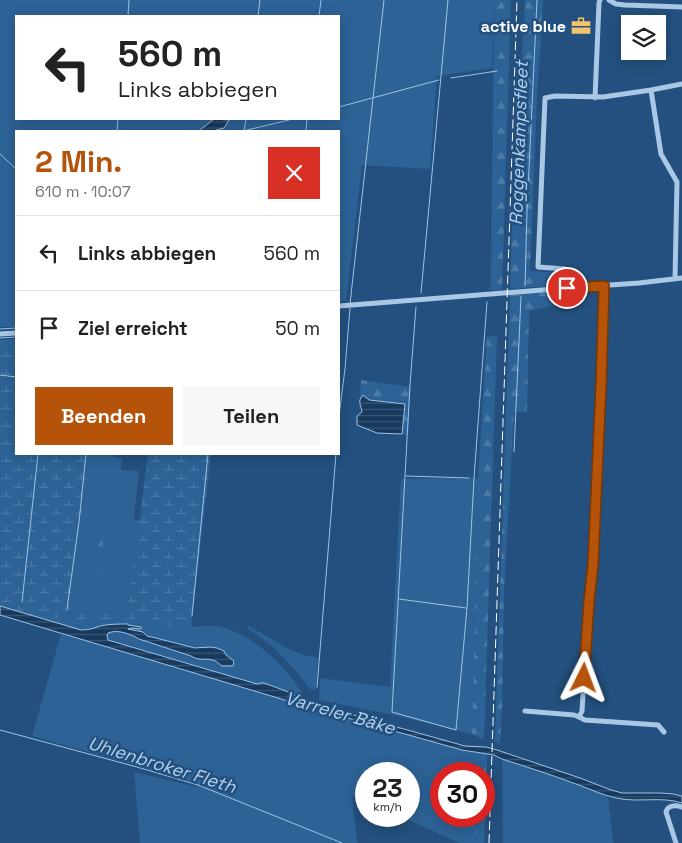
<!DOCTYPE html>
<html lang="de">
<meta charset="utf-8">
<style>
body{margin:0;font-family:"Space Grotesk",sans-serif;background:#f6f6f6;color:#222;height:100vh;display:flex;flex-direction:column;font-size:19px;white-space:nowrap}
*{box-sizing:border-box;margin:0}
p{font-size:16px;color:#767676}
.icon{flex:none;width:28px;height:28px;fill:none;stroke:currentColor;stroke-width:2;stroke-linecap:round;stroke-linejoin:round}
.map{position:relative;flex:1;overflow:hidden}
.panel{position:absolute;left:15px;top:130px;width:325px;height:325px;display:flex;flex-direction:column;background:#fff;border-radius:0px;box-shadow:0 2px 12px #0003}
.panel>*{flex:none}
.hud{position:absolute;left:15px;top:15px;width:325px;height:105px;border-radius:0px;box-shadow:0 2px 12px #0003;background:#fff;color:#222;overflow:hidden}
.buttons{position:absolute;left:621px;top:15px;display:grid;gap:10px}
.buttons a{display:grid;place-items:center;width:45px;height:45px;border-radius:0px;background:#fff;box-shadow:0 2px 12px #0003;font-size:25px}
.speed{position:absolute;left:355px;top:762px;display:flex;gap:10px;font-size:25px;font-weight:700;text-align:center}
.speed>*{display:grid;place-content:center;width:65px;height:65px;border-radius:50%;background:#fff;box-shadow:0 2px 12px #0003;line-height:1}
.speed small{font-size:12px;font-weight:400}
.speed .limit{border:8px solid #d22;background:#fff;color:#111}
.pin{position:absolute;display:grid;place-items:center;width:42px;height:42px;color:#fff;margin:-21px;border:2px solid #fff;border-radius:50%;box-shadow:0 1px 5px #0007}
.me{position:absolute;width:55px;margin:-28px;rotate:3deg;stroke-linejoin:round;filter:drop-shadow(0 0 4px #0008)}
.turn{display:flex;align-items:center;gap:18px;height:105px;padding:0 20px;font-size:22px}
.turn .icon{width:65px;height:65px;stroke-width:2.5}
.turn b{display:block;font-size:35px;line-height:42px}
.round{display:grid;place-items:center;flex:none;width:52px;height:52px;border-radius:0px;background:#f6f6f6}
.overview{display:flex;align-items:center;justify-content:space-between;height:85px;padding:0 20px}
h1{font-size:30px;font-weight:600;line-height:38px;color:#b45309}
.button{display:flex;gap:10px;margin-top:auto;padding:10px 20px}
.button a{flex:1;height:58px;border-radius:0px;background:#b45309;color:#fff;font-size:20px;font-weight:600;line-height:58px;text-align:center}
.button a+a{background:#f6f6f6;color:#222}
ul{padding:0;list-style:none}
li{display:flex;align-items:center;gap:15px;height:75px;padding:0 20px;border-top:1px solid #e0e0e0}
li div{flex:1}
li b{display:block;font-size:19px}
li em{font-style:normal}
.map>svg:first-child{display:block}
</style>
<div class="map">
<svg width="682" height="843" viewBox="0 0 682 843">
<defs>
<pattern id="forest-firs" width="22" height="20" patternUnits="userSpaceOnUse" patternTransform="scale(1.25)"><rect width="22" height="20" fill="#2d6296"/><path d="M5 1l3.5 6h-7zM16 11l3.5 6h-7z" fill="#4c7aa6"/></pattern>
<pattern id="wetland-marsh" width="20" height="14" patternUnits="userSpaceOnUse" patternTransform="scale(1.25)"><rect width="20" height="14" fill="#2d6296"/><path d="M1 5h8M5 5V1M11 12h8M15 12V8" fill="none" stroke="#4c7aa6"/></pattern>
<pattern id="water-rules" width="6" height="5" patternUnits="userSpaceOnUse" patternTransform="scale(1.25)"><rect width="6" height="5" fill="#183a5e"/><path d="M0 2.5h6" fill="none" stroke="#3b5876"/></pattern>
</defs>
<rect width="100%" height="100%" fill="#23507e"/>
<!-- green -->
<path fill="#2d6296" fill-rule="evenodd" d="M0,0h494l-2,68 -55,8 -7,93 -68,-4 -16,136h-7v-170h-323v196h-16zM16,16h323v103h-323z
M89,454h25v3l8,1 -1,12 18,1 -5,48 6,1 -12,87 -3,4 -57,1z
M478,478l-6,256 -83,-20 -70,-14 1,-22 70,9 11,-208z
M53,618c17,0 35,3 53,3 12,0 25,-4 38,-3 10,1 19,7 29,8 14,3 28,-1 42,0 35,5 70,39 88,68l-4,4c-13,-6 -27,-16 -42,-14l-149,-45 -2,-3 2,-3c10,-4 22,1 31,6l52,17c9,6 20,0 29,8l11,-6 -5,-3 -24,-7h-7l-39,-10 -9,-2 -4,-4 -15,-3 4,-1 8,1 -5,-4 -39,2c-13,8 -32,-2 -46,-5z
M248,626c14,7 26,15 39,22 10,5 20,8 31,10l-2,31 -5,1 -16,-20 -23,-24 -25,-18z
M61,634l34,9 203,61 164,46 19,3 -2,21h-38v42h36l-2,27h-15l-61,-27h10v-42h-43v28l-14,-6 5,47h-217l-6,-71 63,15v-4l-165,-47z
M502,759l75,25 30,12 2,8 4,39h-110z"/>
<!-- forest -->
<path fill="url(#forest-firs)" d="M494,0h17l-9,290h-13l2,-8z
M525,0h18l-6,96 -7,175 31,2v12l-51,4 2,-62 2,-4z
M572,290l10,10 -53,11 -2,101h-13l-10,181 -2,115 -2,36 -5,-3 15,-446z
M497,336l-13,404 -12,-6 6,-256 9,-141z
M361,380l50,7 -3,48 -6,-1 2,-21 -1,-10 -34,-3 -6,-5 -2,1h-1z
M100,539l2,1 1,3 -5,36 -4,-5 3,-28z
M481,753l6,1 -3,89h-9l2,-27h7v-42h-5z"/>
<!-- wetland -->
<path fill="url(#wetland-marsh)" d="M16,339v115h73l-20,158 56,-1 3,-4 20,-153h63l-20,173h-18l-29,-9 -36,3 -55,-3 -3,4 -50,-16v-266z"/>
<!-- water -->
<path fill="url(#water-rules)" stroke="#9cc3e7" d="M214,119l15,1 -5,8 -11,3h-12l-1,-1z
M363,395l6,5 36,4 -3,30 -25,-1 -20,-8v-9l5,-4c-1,-7 -5,-11 1,-17z
M0,606l81,24c6,0 11,-1 16,-3 9,-3 21,-3 31,-3v1l13,2v2h-1l-8,-1 -4,1 15,3 4,4 9,2 31,8 8,2 15,-1 7,1 7,3 2,4 8,6 -1,5h-11c-1,-1 -6,-5 -7,-5 -8,-4 -15,1 -24,-5l-52,-17c-9,-5 -21,-10 -31,-6l-1,3 1,4 149,44 4,-1h3l22,8 13,7 33,11 133,37 21,1 11,3 83,28 31,12 11,3h38l13,1 9,2v7c-21,-7 -44,0 -66,-5 -14,-3 -26,-9 -40,-14 -24,-9 -49,-17 -74,-25l-8,-4 -32,-5 -164,-46 -298,-89z"/>
<g fill="none" stroke-linecap="round" stroke-linejoin="round">
<!-- stream -->
<path stroke="#9cc3e7" stroke-width="1" d="M128,16l1,-16
M258,16l2,-16
M319,16l2,-16
M451,78l46,-7
M339,107l100,-27
M117,131l1,-12
M243,131l50,-12
M244,131l2,-12
M306,131l1,-12
M0,154l16,15
M525,286l2,-75 10,-211
M421,293l27,-293
M350,304l34,-304
M416,307l-6,78 -18,327 64,18 11,-122 7,-130 13,-176
M0,329l16,-1
M0,338l16,-1
M0,375l16,2
M339,416l6,-47 5,-61
M514,452l7,-156
M406,476l63,2
M399,599l67,9
M22,602l16,-148
M67,609l12,-87 7,-68
M192,616l16,-162
M317,687l19,-233
M0,730l137,37 61,18 144,58"/>
<!-- street -->
<path stroke="#a8c8e6" stroke-width="5" d="M609,0l7,4 9,1 57,2
M651,90l10,64 16,28 -2,97
M595,98l4,-95 1,-3
M604,286l-3,100 -8,179 -4,36 -7,110 -3,6 6,3 73,5 6,7
M567,288l-2,-19 -27,-2 7,-169 10,-2 48,1 48,-7 31,-6
M339,306l228,-18 72,-5 43,-5
M0,334l16,-1
M525,711l49,4 5,2
M676,843l-10,-31c2,-7 9,-7 16,-5"/>
<!-- rail -->
<path stroke="#fff" stroke-width="1" stroke-dasharray="9 4" stroke-linecap="butt" d="M489,843l28,-843"/>
</g>
<g fill="none" stroke-linecap="round" stroke-linejoin="round">
<defs>
<path id="route" d="M567,288l37,-2 -3,100 -7,156 -1,23 -4,36 -5,77"/>
</defs>
<!-- route casing -->
<use href="#route" stroke="#753606" stroke-width="12"/>
<!-- route -->
<use href="#route" stroke="#b45309" stroke-width="9"/>
</g>
<!-- icons -->
<defs>
<symbol id="office-bare" viewBox="-9 -9 18 18"><path d="M-6-3h4V-5.5h4V-3h4V5H-6ZM-1-4.5V-3h2v-1.5ZM-6 0V1H6V0Z" fill="#f1c36b" stroke="#23507e" stroke-width="2.5" paint-order="stroke"/></symbol>
</defs>
<g fill-rule="evenodd">
<use href="#office-bare" x="567" y="12" width="28" height="28"/>
</g>
<g text-anchor="middle" stroke-width="5" stroke-linejoin="round" paint-order="stroke">
<!-- poi labels -->
<g font-size="16" font-weight="bold" fill="#fff" stroke="#23507e" text-anchor="end">
<text x="566" y="32">active blue</text>
</g>
<!-- water labels -->
<g font-size="18" font-style="italic" fill="#b3d1ee" stroke="#23507e">
<text transform="translate(519 143) rotate(-88)" y="6">Roggenkampsfleet</text>
<text transform="translate(340 713) rotate(16)" y="6">Varreler Bäke</text>
<text transform="translate(162 765) rotate(17)" y="6">Uhlenbroker Fleth</text>
</g>
</g>
</svg>
<div class="buttons">
<a><svg class="icon" aria-label="layers" viewBox="0 0 24 24"><path d="M12 4l9 5-9 5-9-5zM3 14l9 5 9-5"/></svg></a>
</div>
<div class="speed"><div>23<small>km/h</small></div><div class="limit">30</div></div>
<div class="pin" style="left:567px;top:288px;background:#d93025"><svg class="icon" aria-label="arrive" viewBox="0 0 24 24"><path d="M6 21V4h12l-3 4 3 4H6"/></svg></div>
<svg class="me" style="left:584px;top:678px" viewBox="-20 -20 40 40"><path d="M0-17L14 15 0 8-14 15z" fill="#b45309" stroke="#fff" stroke-width="4"/></svg>
<div class="hud">
<div class="turn"><svg class="icon" aria-label="left" viewBox="0 0 24 24"><path d="M17 20v-9H6M10 6l-5 5 5 5"/></svg><div><b>560 m</b>Links abbiegen</div></div>
</div>
<section class="panel">
<div class="overview"><div><h1>2 Min.</h1><p>610 m · 10:07</p></div><a class="round" style="background:#d93025;color:#fff"><svg class="icon" aria-label="close" viewBox="0 0 24 24"><path d="M6 6l12 12M18 6L6 18"/></svg></a></div>
<ul>
<li><svg class="icon" aria-label="left" viewBox="0 0 24 24"><path d="M17 20v-9H6M10 6l-5 5 5 5"/></svg><div><b>Links abbiegen</b></div><em>560 m</em></li>
<li><svg class="icon" aria-label="arrive" viewBox="0 0 24 24"><path d="M6 21V4h12l-3 4 3 4H6"/></svg><div><b>Ziel erreicht</b></div><em>50 m</em></li>
</ul>
<div class="button"><a>Beenden</a><a>Teilen</a></div>
</section>
</div>
